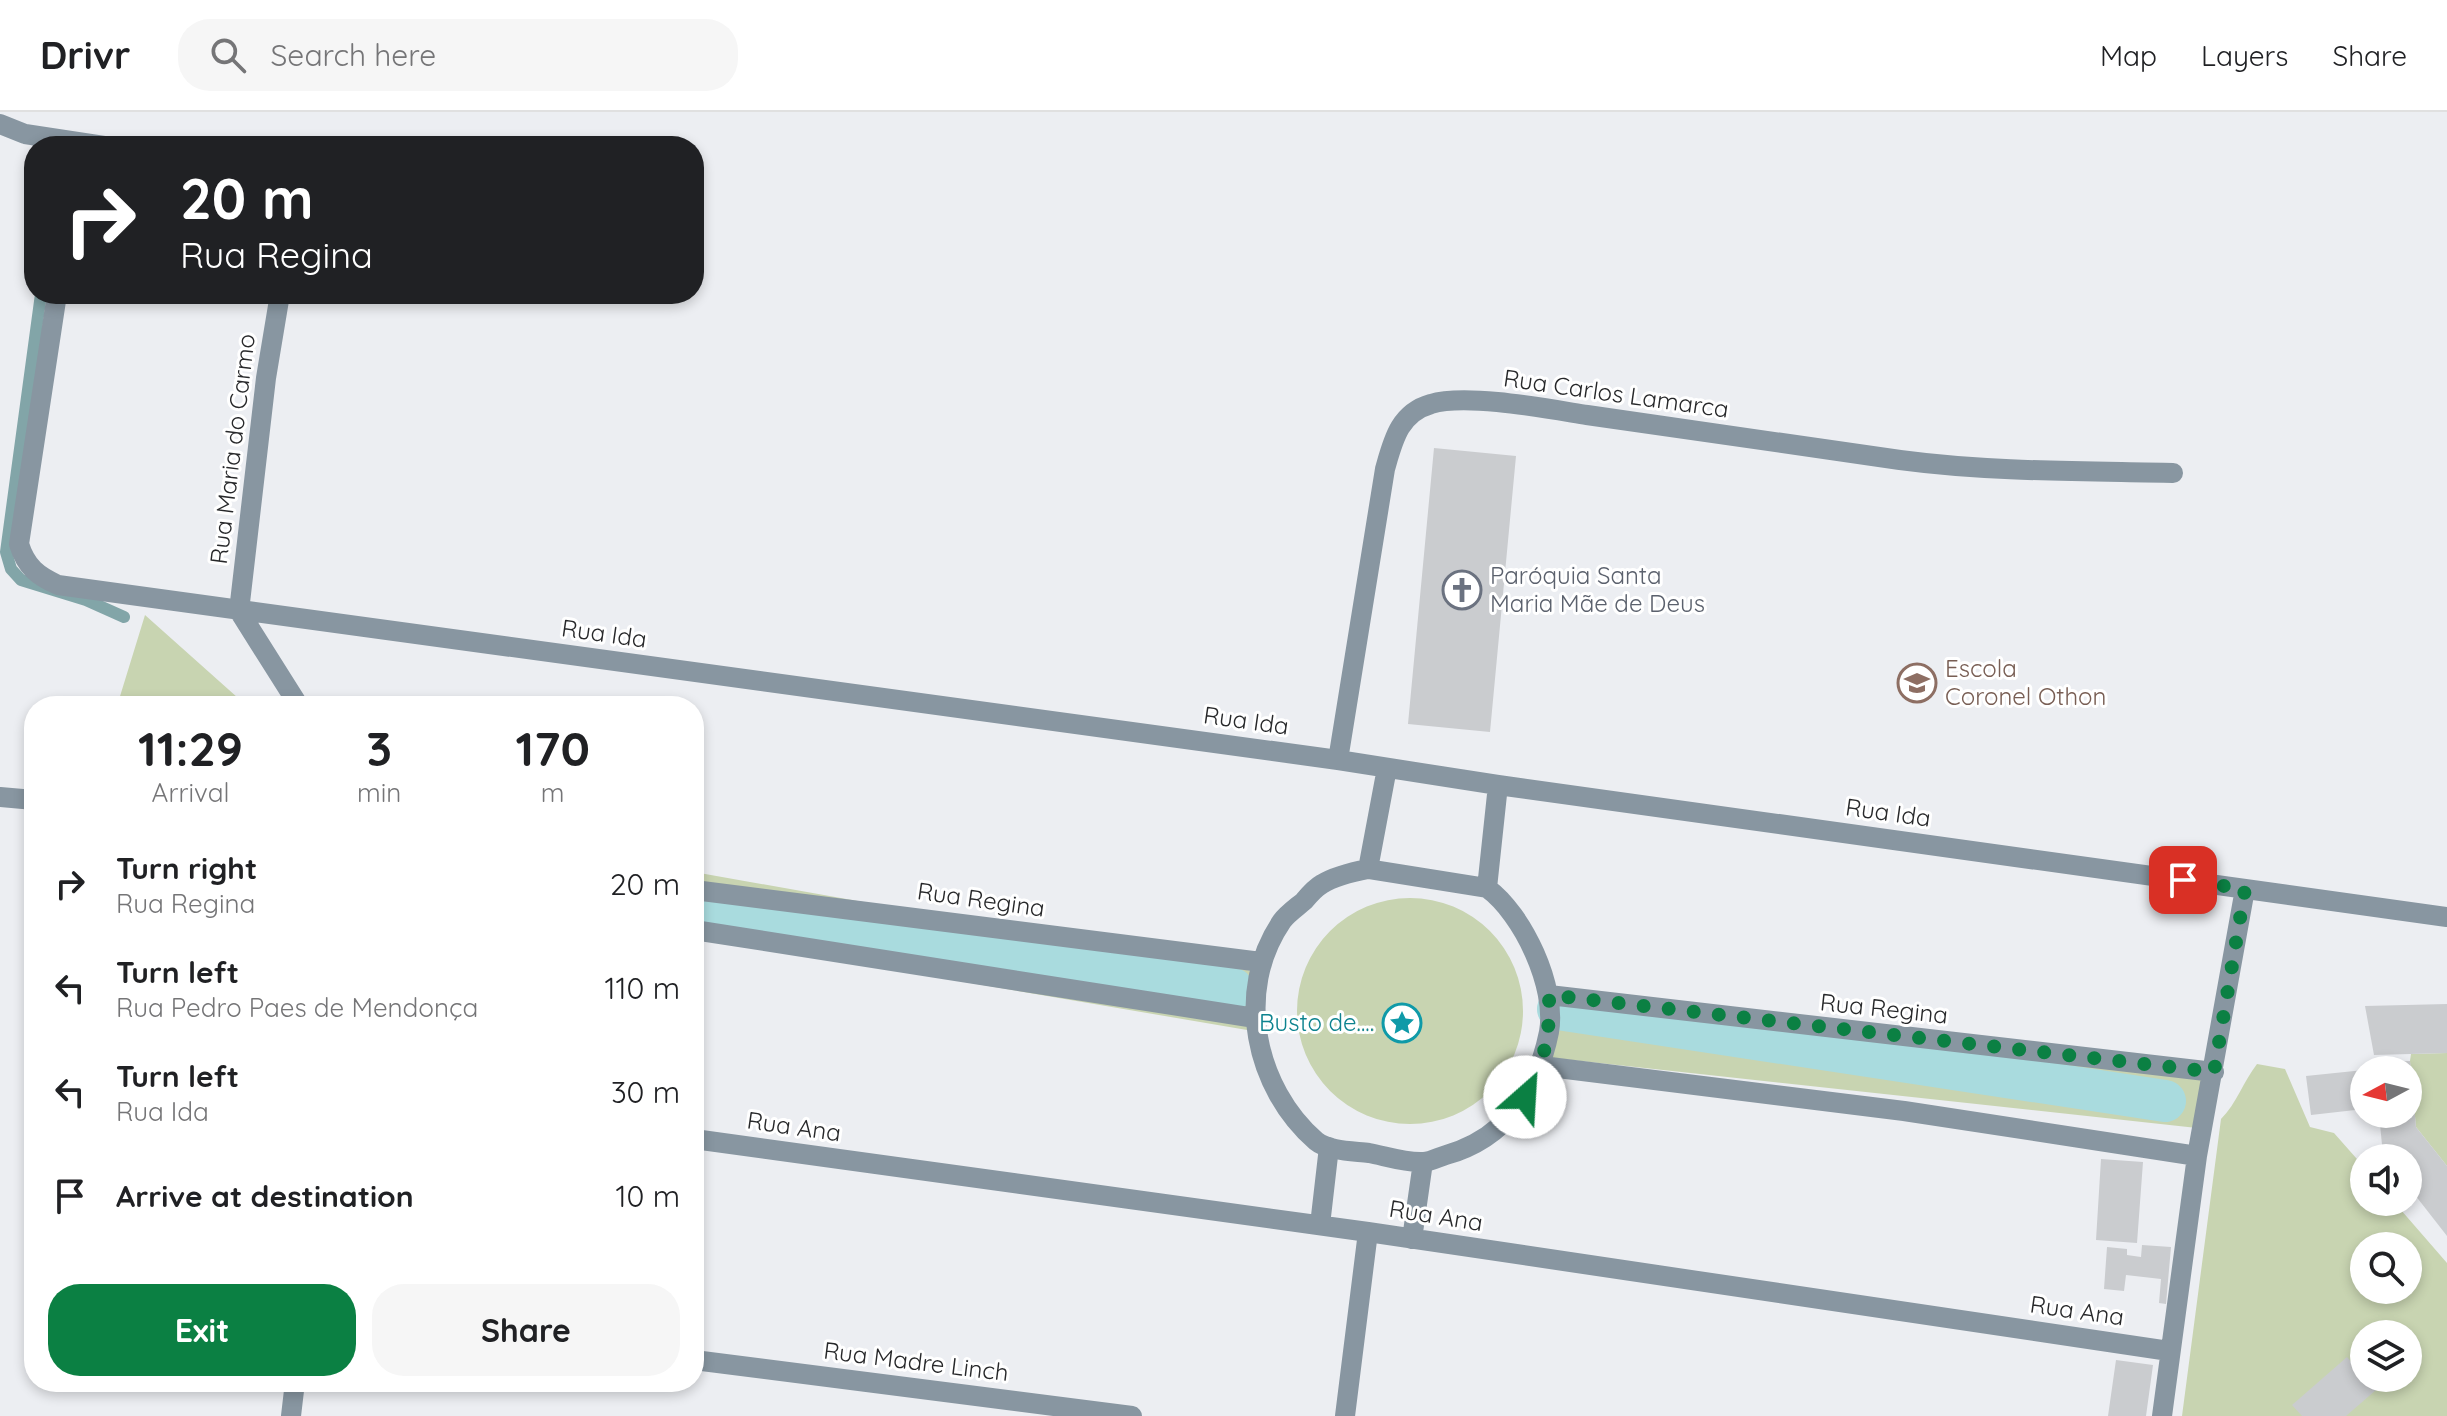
<!DOCTYPE html>
<meta charset="utf-8">
<style>
body{margin:0;font-family:Quicksand,sans-serif;background:#f6f6f6;color:#202124;height:100vh;display:flex;flex-direction:column;font-size:30px;white-space:nowrap}
*{box-sizing:border-box;margin:0}
p{font-size:26px;color:#757577}
.icon{flex:none;width:44px;height:44px;fill:none;stroke:currentColor;stroke-width:2;stroke-linecap:round;stroke-linejoin:round}
.map{position:relative;flex:1;overflow:hidden}
.details{position:absolute;left:24px;top:584px;width:680px;height:696px;display:flex;flex-direction:column;background:#fff;border-radius:32px;box-shadow:0 4px 12px #0003}
.details>*{flex:none}
.hud{position:absolute;left:24px;top:24px;width:680px;height:168px;border-radius:32px;box-shadow:0 4px 12px #0003;background:#202124;color:#fff;overflow:hidden}
.needle{width:52px;rotate:263deg}
.controls{position:absolute;left:2350px;top:944px;display:grid;gap:16px}
.controls a{display:grid;place-items:center;width:72px;height:72px;border-radius:50%;background:#fff;box-shadow:0 4px 12px #0003;font-size:40px}
.pin{position:absolute;display:grid;place-items:center;width:68px;height:68px;color:#fff;margin:-34px;border-radius:16px;box-shadow:0 4px 12px #0006}
.me{position:absolute;width:88px;margin:-44px;rotate:26deg;stroke-linejoin:round;filter:drop-shadow(0 0 6px #0008)}
.turn{display:flex;align-items:center;gap:28px;height:168px;padding:0 24px;font-size:36px}
.turn .icon{width:104px;height:104px;stroke-width:2.5}
.turn b{display:block;font-size:56px;line-height:68px}
.eta{display:flex;justify-content:space-evenly;align-items:center;height:136px;text-align:center}
.eta b{font-size:48px;font-weight:800;line-height:56px}
.button{display:flex;gap:16px;margin-top:auto;padding:16px 24px}
.button a{flex:1;height:92px;border-radius:32px;background:#0b8043;color:#fff;font-size:32px;font-weight:800;line-height:92px;text-align:center}
.button a+a{background:#f6f6f6;color:#202124}
ul{padding:0;list-style:none}
li{display:flex;align-items:center;gap:24px;height:104px;padding:0 24px}
li div{flex:1}
li b{display:block;font-size:30px}
li em{font-style:normal}
header{display:flex;align-items:center;gap:48px;box-sizing:border-box;height:112px;padding:0 40px;background:#fff;border-bottom:2px solid #e0e0e0}
header strong{font-size:38px}
nav{display:flex;gap:44px;margin-inline-start:auto;font-size:28px}
.search{width:560px;height:72px;background:#f6f6f6;display:flex;align-items:center;gap:20px;box-sizing:border-box;padding:0 28px;border-radius:32px;color:#757577;font-size:30px}
.map>svg:first-child{display:block}
</style>
<header>
<strong>Drivr</strong>
<div class="search"><svg class="icon" aria-label="search" viewBox="0 0 24 24"><circle cx="10" cy="10" r="6"/><path d="M15 15l6 6"/></svg>Search here</div>
<nav><a>Map</a><a>Layers</a><a>Share</a></nav>
</header>
<div class="map">
<svg width="2447" height="1304" viewBox="0 0 2447 1304">
<rect width="100%" height="100%" fill="#eceef2"/>
<!-- green -->
<path fill="#c8d4b1" fill-rule="evenodd" d="M145,503l102,91h-130z
M694,760l564,100 -5,59 -559,-95z
M1297 899a113 113 0 1 1 226 0a113 113 0 1 1-226 0Z
M1549,887l659,78 -11,51 -653,-71z
M2447,941v113l-31,-39 -6,-66 1,-7z
M2257,952l28,5 25,58 24,6 30,34v35h30l53,61v153h-265l39,-297c16,-16 22,-37 36,-55zM2364,1134h44v44h-44zM2364,1222h44v44h-44z"/>
<g fill="none" stroke-linecap="round" stroke-linejoin="round">
<!-- stream -->
<path stroke="#82a5a8" stroke-width="12" d="M41,182l-35,258 5,17 10,11 65,20 38,17"/>
<!-- canal -->
<path stroke="#a9dbde" stroke-width="42" d="M694,792l539,85
M1558,897l607,92"/>
</g>
<!-- building -->
<path fill="#cacccf" d="M1434,336l82,8 -26,276 -82,-8z
M2447,892v49l-73,2 -9,-49z
M2410,949l6,66 31,39v70l-39,-50v-28h-22l-3,-3 -4,-41h29v-44h-34l-1,-8z
M2364,958v39l-53,6 -5,-39z
M2101,1047l42,3 -6,81 -41,-3z
M2142,1133l29,2 -5,57 -7,-1 2,-24 -35,-4 -2,16 -20,-2 3,-42 20,2v6l14,2z
M2347,1245l29,33 -30,26h-44l-10,-11z
M2116,1248l37,5 -7,51h-38z"/>
<g fill="none" stroke-linecap="round" stroke-linejoin="round">
<!-- minor -->
<path stroke="#8896a1" stroke-width="20" d="M0,12l25,10 79,12
M57,182l-38,250c7,23 19,32 39,41l1280,175 160,25 949,132
M280,182l-14,84 -27,233 60,95
M1338,648l47,-291c8,-28 14,-56 46,-65 35,-11 118,5 156,11 105,15 209,30 313,45 90,12 182,11 273,13
M0,685l34,3
M1368,757l119,19c36,26 70,99 62,144 -12,59 -43,106 -103,123 -7,2 -16,7 -23,7 -17,1 -38,-6 -54,-9 -16,-2 -41,-2 -53,-12 -61,-53 -82,-150 -34,-220 5,-7 15,-14 22,-20 5,-6 11,-13 18,-17 13,-8 30,-12 46,-15z
M1368,757l19,-101
M1487,776l11,-103
M694,778l567,72
M694,818l561,88
M1549,883l665,77
M1542,954l362,45 293,45
M694,1027l674,93 801,119
M1320,1113l9,-78
M1412,1127l11,-77
M694,1248l438,56
M291,1304l4,-34
M1345,1304l23,-184
M2162,1304l35,-260 48,-267"/>
</g>
<g fill="none" stroke-linecap="round" stroke-linejoin="round">
<!-- route -->
<path stroke="#0b8043" stroke-width="14" stroke-dasharray="0 25.2" d="M1525,985c20,-38 25,-59 24,-102l665,77 31,-183 -62,-9"/>
</g>
<!-- icons -->
<defs>
<symbol id="church-ring" viewBox="-11 -11 22 22"><circle r="9.5" fill="#fff" stroke="#6b7280" stroke-width="1.5"/><path d="M-1.2-6h2.4v3.5h3.3v2.4h-3.3V6h-2.4V-.1h-3.3v-2.4h3.3Z" fill="#6b7280"/></symbol>
<symbol id="school-ring" viewBox="-11 -11 22 22"><circle r="9.5" fill="#fff" stroke="#8d6e63" stroke-width="1.5"/><path d="M0-5L7-2L0 1L-7-2ZM-4 1L0 2.5L4 1V4Q0 6-4 4Z" fill="#8d6e63"/></symbol>
<symbol id="sight-ring" viewBox="-11 -11 22 22"><circle r="9.5" fill="#fff" stroke="#0f9aa8" stroke-width="1.5"/><path d="M0-6L1.8-2.2L6-1.7L2.9 1.2L3.7 5.4L0 3.3L-3.7 5.4L-2.9 1.2L-6-1.7L-1.8-2.2Z" fill="#0f9aa8"/></symbol>
</defs>
<g fill-rule="evenodd">
<use href="#church-ring" x="1440" y="456" width="44" height="44"/>
<use href="#school-ring" x="1895" y="549" width="44" height="44"/>
<use href="#sight-ring" x="1380" y="889" width="44" height="44"/>
</g>
<g text-anchor="middle" stroke-width="6" stroke-linejoin="round" paint-order="stroke">
<!-- street labels -->
<g font-size="24" fill="#27282a" stroke="#fff">
<text transform="translate(1616 282) rotate(8)" y="8">Rua Carlos Lamarca</text>
<text transform="translate(233 337) rotate(-83)" y="8">Rua Maria do Carmo</text>
<text transform="translate(604 522) rotate(8)" y="8">Rua Ida</text>
<text transform="translate(1246 609) rotate(8)" y="8">Rua Ida</text>
<text transform="translate(1888 701) rotate(8)" y="8">Rua Ida</text>
<text transform="translate(981 788) rotate(8)" y="8">Rua Regina</text>
<text transform="translate(1884 897) rotate(6)" y="8">Rua Regina</text>
<text transform="translate(794 1015) rotate(8)" y="8">Rua Ana</text>
<text transform="translate(1436 1104) rotate(9)" y="8">Rua Ana</text>
<text transform="translate(2077 1199) rotate(8)" y="8">Rua Ana</text>
<text transform="translate(916 1250) rotate(7)" y="8">Rua Madre Linch</text>
</g>
<!-- worship labels -->
<g font-size="24" fill="#5b616d" stroke="#fff" text-anchor="start">
<text x="1490" y="472">Paróquia Santa<tspan x="1490" dy="28">Maria Mãe de Deus</tspan></text>
</g>
<!-- education labels -->
<g font-size="24" fill="#785e54" stroke="#fff" text-anchor="start">
<text x="1945" y="565">Escola<tspan x="1945" dy="28">Coronel Othon</tspan></text>
</g>
<!-- culture labels -->
<g font-size="24" fill="#0d838f" stroke="#fff" text-anchor="end">
<text x="1374" y="919">Busto de....</text>
</g>
</g>
</svg>
<div class="controls">
<a><svg class="needle" viewBox="-14 -14 28 28"><path d="M0-13l5 13h-10z" fill="#e53935"/><path d="M0 13l5-13h-10z" fill="#757577"/></svg></a>
<a><svg class="icon" aria-label="sound" viewBox="0 0 24 24"><path d="M4 9h4l5-4v14l-5-4H4zM17 9q2 3 0 6"/></svg></a>
<a><svg class="icon" aria-label="search" viewBox="0 0 24 24"><circle cx="10" cy="10" r="6"/><path d="M15 15l6 6"/></svg></a>
<a><svg class="icon" aria-label="layers" viewBox="0 0 24 24"><path d="M12 4l9 5-9 5-9-5zM3 14l9 5 9-5"/></svg></a>
</div>
<div class="pin" style="left:2183px;top:768px;background:#d93025"><svg class="icon" aria-label="arrive" viewBox="0 0 24 24"><path d="M6 21V4h12l-3 4 3 4H6"/></svg></div>
<svg class="me" style="left:1525px;top:985px" viewBox="-20 -20 40 40"><circle r="19" fill="#fff"/><path d="M0-13L10 11 0 6-10 11z" fill="#0b8043"/></svg>
<div class="hud">
<div class="turn"><svg class="icon" aria-label="right" viewBox="0 0 24 24"><path d="M7 20v-9h11M14 6l5 5-5 5"/></svg><div><b>20 m</b>Rua Regina</div></div>
</div>
<section class="details">
<div class="eta">
<div><b>11:29</b><p>Arrival</p></div>
<div><b>3</b><p>min</p></div>
<div><b>170</b><p>m</p></div>
</div>
<ul>
<li><svg class="icon" aria-label="right" viewBox="0 0 24 24"><path d="M7 20v-9h11M14 6l5 5-5 5"/></svg><div><b>Turn right</b><p>Rua Regina</p></div><em>20 m</em></li>
<li><svg class="icon" aria-label="left" viewBox="0 0 24 24"><path d="M17 20v-9H6M10 6l-5 5 5 5"/></svg><div><b>Turn left</b><p>Rua Pedro Paes de Mendonça</p></div><em>110 m</em></li>
<li><svg class="icon" aria-label="left" viewBox="0 0 24 24"><path d="M17 20v-9H6M10 6l-5 5 5 5"/></svg><div><b>Turn left</b><p>Rua Ida</p></div><em>30 m</em></li>
<li><svg class="icon" aria-label="arrive" viewBox="0 0 24 24"><path d="M6 21V4h12l-3 4 3 4H6"/></svg><div><b>Arrive at destination</b></div><em>10 m</em></li>
</ul>
<div class="button"><a>Exit</a><a>Share</a></div>
</section>
</div>
